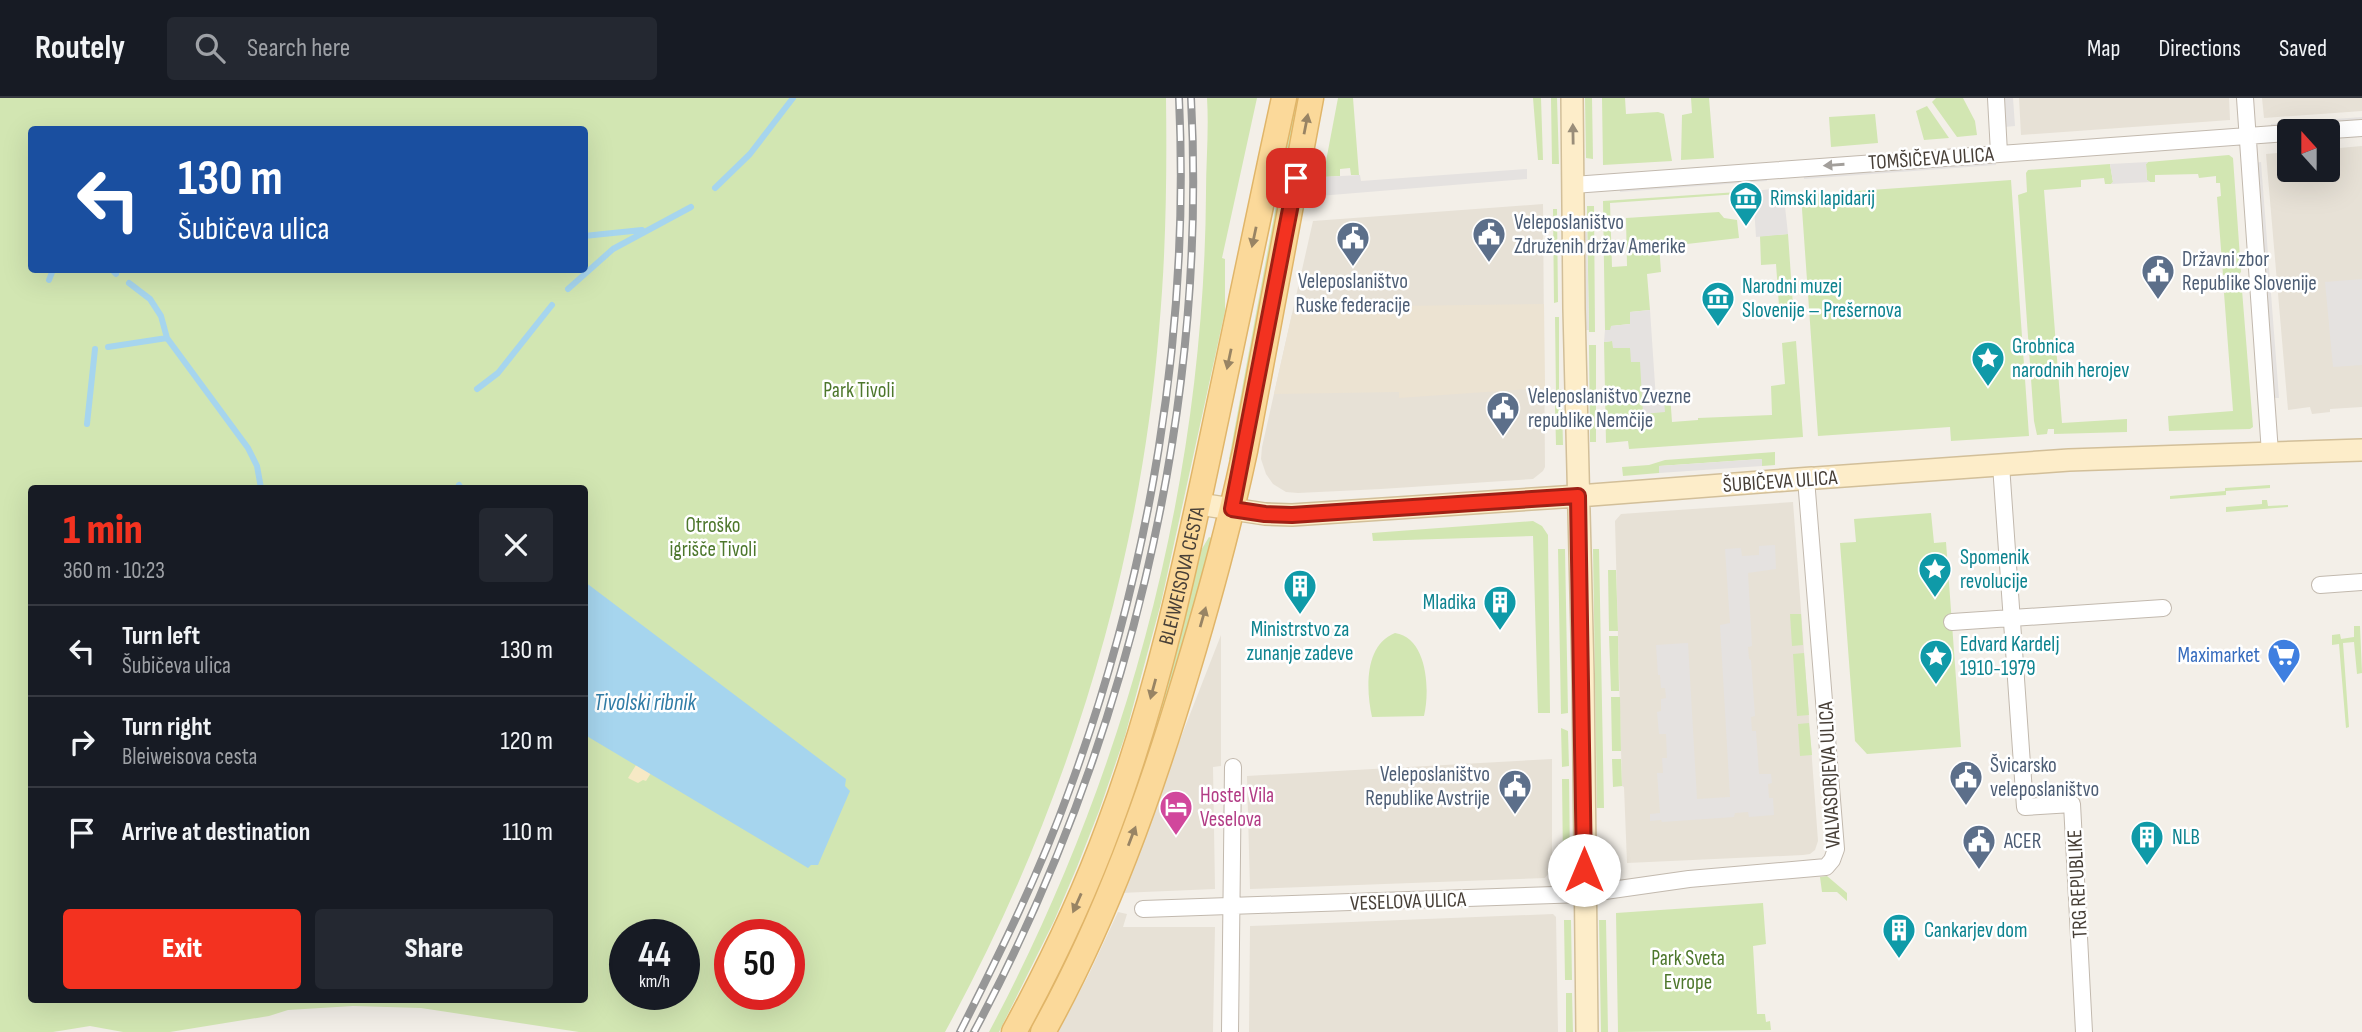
<!DOCTYPE html>
<meta charset="utf-8">
<style>
body{margin:0;font-family:"Sofia Sans Condensed",sans-serif;background:#242831;color:#f1f3f6;height:100vh;display:flex;flex-direction:column;font-size:26px;white-space:nowrap}
*{box-sizing:border-box;margin:0}
p{font-size:23px;color:#9ea1a6}
.icon{flex:none;width:38px;height:38px;fill:none;stroke:currentColor;stroke-width:2;stroke-linecap:round;stroke-linejoin:round}
.map{position:relative;flex:1;overflow:hidden}
.details{position:absolute;left:28px;top:387px;width:560px;height:518px;display:flex;flex-direction:column;background:#171b24;border-radius:7px;box-shadow:0 7px 28px #0002}
.details>*{flex:none}
.banner{position:absolute;left:28px;top:28px;width:560px;height:147px;border-radius:7px;box-shadow:0 7px 28px #0002;background:#1a4fa0;color:#fff;overflow:hidden}
.needle{width:46px;rotate:339deg}
.tools{position:absolute;left:2277px;top:21px;display:grid;gap:14px}
.tools a{display:grid;place-items:center;width:63px;height:63px;border-radius:7px;background:#171b24;box-shadow:0 7px 28px #0002;font-size:35px}
.speed{position:absolute;left:609px;top:821px;display:flex;gap:14px;font-size:35px;font-weight:700;text-align:center}
.speed>*{display:grid;place-content:center;width:91px;height:91px;border-radius:50%;background:#171b24;box-shadow:0 7px 28px #0002;line-height:1}
.speed small{font-size:18px;font-weight:400}
.speed .limit{border:10px solid #d22;background:#fff;color:#111}
.pin{position:absolute;display:grid;place-items:center;width:60px;height:60px;color:#fff;margin:-30px;border-radius:14px;box-shadow:0 4px 10px #0006}
.me{position:absolute;width:77px;margin:-38px;rotate:0deg;stroke-linejoin:round;filter:drop-shadow(0 0 5px #0008)}
.turn{display:flex;align-items:center;gap:24px;height:147px;padding:0 35px;font-size:32px}
.turn .icon{width:91px;height:91px;stroke-width:2.5}
.turn b{display:block;font-size:49px;line-height:60px}
.round{display:grid;place-items:center;flex:none;width:74px;height:74px;border-radius:7px;background:#242831}
.summary{display:flex;align-items:center;justify-content:space-between;height:119px;padding:0 35px}
h1{font-size:42px;font-weight:800;line-height:52px;color:#f33220}
.button{display:flex;gap:14px;margin-top:auto;padding:14px 35px}
.button a{flex:1;height:80px;border-radius:7px;background:#f33220;color:#fff;font-size:28px;font-weight:800;line-height:80px;text-align:center}
.button a+a{background:#242831;color:#f1f3f6}
ul{padding:0;list-style:none}
li{display:flex;align-items:center;gap:21px;height:91px;padding:0 35px;border-top:2px solid #363941}
li div{flex:1}
li b{display:block;font-size:26px}
li em{font-style:normal}
header{display:flex;align-items:center;gap:42px;box-sizing:border-box;height:98px;padding:0 35px;background:#171b24;border-bottom:2px solid #363941}
header strong{font-size:33px}
nav{display:flex;gap:38px;margin-inline-start:auto;font-size:24px}
.search{width:490px;height:63px;background:#242831;display:flex;align-items:center;gap:18px;box-sizing:border-box;padding:0 24px;border-radius:7px;color:#9ea1a6;font-size:26px}
.map>svg:first-child{display:block}
</style>
<header>
<strong>Routely</strong>
<div class="search"><svg class="icon" aria-label="search" viewBox="0 0 24 24"><circle cx="10" cy="10" r="6"/><path d="M15 15l6 6"/></svg>Search here</div>
<nav><a>Map</a><a>Directions</a><a>Saved</a></nav>
</header>
<div class="map">
<svg width="2362" height="934" viewBox="0 0 2362 934">
<rect width="100%" height="100%" fill="#f3efe8"/>
<!-- residential -->
<path fill="#e7e1d6" d="M2019,0h210l1,22 -209,15z
M2262,0h100v13l-98,7z
M2362,48v261l-32,2v3l-18,2 -2,-7 -22,3 -22,-256 23,-2v18h39v-21z
M1543,106l2,263 -2,4 -10,8 -152,10 -83,4 -12,-1 -13,-8 -7,-10 -5,-15 1,-12 51,-226z
M1793,404l25,339 -3,9 -5,4 -7,1 -176,8 -3,-76 -2,-1 -7,-265 6,-7z
M1221,537v131l-8,1 2,122 -95,4z
M1552,661v110l-7,9 -295,11 -3,-113z
M1118,814l9,2 -4,13h92l-2,105h-155l31,-58z
M1553,816l3,3 2,115h-309l1,-106z"/>
<!-- education -->
<path fill="#ece3d2" d="M1544,206l1,84 -146,10v-6l-125,2 18,-80 105,-8z"/>
<!-- green -->
<path fill="#d2e6b2" fill-rule="evenodd" d="M0,0h1166c1,78 0,155 -7,232 -20,245 -96,487 -214,702h-366l-158,-24 -68,-2 -65,4 -19,6 -99,16h-47l-33,-6 -37,6h-53zM32,32h552v140h-552zM32,390h552v511h-552zM625,836h59v60h-59zM730,836h59v60h-59z
M1207,0h50l-35,160 3,1v52l-64,292 -36,133 -26,75 -22,56 -23,54 -55,111h-10c137,-258 215,-546 217,-839 0,-31 3,-63 1,-95z
M1296,0h5l-68,362 -4,-1z
M1338,0h15l6,77h-8l-1,-7 -10,1v7l-17,1z
M1533,0h8l2,62h-5z
M1551,0h6l2,66h-7z
M1585,0h7l1,61 -7,-1z
M1602,0h23l1,16 32,-2 6,2 8,47 -69,4z
M1691,0h18l5,60 -33,2 1,-45 10,-2z
M1936,0h27l12,23 2,14 -20,2 -25,-35z
M1927,8l22,32 -25,2 -8,-29z
M1875,16l3,29 -47,4 -2,-30z
M2229,57l4,3 8,114 -2,2 -16,1 -6,-78 4,-1 -1,-13h-4v-7l-17,2 -1,-4 -43,1v7h-5l-3,-2 -1,-16 2,-2z
M2110,66l3,18 -2,2h-6l-1,-6 -23,2v7l-37,3 18,233 65,-4v13l-73,2v-5h-6l-1,5 -10,1 -3,-14 -16,-226 9,-3 -1,-19 2,-3z
M2011,82l18,256 -78,5 -1,-14 -132,9 -17,-241z
M1753,93v2l-143,10 2,64 15,-1 -1,-48 93,-6 5,6 13,2 2,18 -52,6 -1,-3 -27,3 2,28 -14,2 3,36 -20,2v12l-19,2v4h-6l-2,-129z
M1587,108h7l1,126h-6z
M1553,111h4l1,93 -4,1z
M1788,136l5,72h-14l-3,-42 -15,1 -1,-29z
M2241,190l1,2 11,137 -3,2 -81,2 -1,-15 65,-5 -9,-118h2v-3z
M1555,219h4v72l3,1v5h-6z
M1612,243l18,7 11,14 15,39v-7h14l2,28 26,-2v-2l74,-3 -1,-29 14,-2 -3,-41 14,-2 7,96 -174,12 -1,-8 -22,2 -2,-101z
M1589,247h7v97h-6z
M1555,307h7l1,40h-7z
M1775,354v13l-13,1 -1,-7 -102,7v7l-36,3 -1,-9 27,-2 16,-5z
M2270,387v3l-44,3v4l-56,4v-3l55,-5v-3z
M2262,402h5l1,6 20,-1v2l-62,5v-5l36,-3z
M1931,415l3,30 12,-1 15,205 -94,7 -12,-13 -15,-198 16,-1 -2,-23z
M1533,423l9,5 6,9 2,178h-12l-5,-177 -160,5 -1,-8z
M1209,439l5,2 -70,236 -61,153 -52,104h-6l172,-475z
M1558,451h7l3,164 -7,1z
M1593,451h6l5,259h-7z
M1608,472h8l2,61h-9z
M1790,516h11l2,31 -11,1z
M2354,528h6l2,47 -5,1 -3,-32 -11,1 6,84 -3,1 -7,-84 -7,1v-10l8,-1 1,5 13,-2z
M1395,535c33,5 35,58 29,83l-52,1c-6,-27 -8,-72 23,-84z
M1609,538h9l1,55h-8z
M1804,555l5,62 -12,1 -4,-62z
M1611,599h9l1,54h-9z
M1809,625l3,32 -12,1 -2,-32z
M1561,630l7,3 1,35 -7,1z
M1612,661h9l1,27 -9,1z
M1562,681h7l1,83 -7,1z
M1827,778l20,17v8l-10,-9h-15l-2,-15z
M1763,805l3,41 -13,2 4,68h8l1,8 4,-1 1,9 -153,2 -2,-119z
M1564,822h7l1,60h-7z
M1599,822h7l2,112h-7z
M1566,895h6l1,39h-7z"/>
<!-- sand -->
<path fill="#f6e9c5" d="M636,667l15,8 -5,8 -3,-1 -5,3 -10,-5z"/>
<!-- parking -->
<path fill="#e5e2e0" d="M2002,0h11l2,28 -11,1z
M2362,19v5l-91,7v-5z
M1995,61l1,6 -192,14 -1,-6z
M2148,64l-2,2 1,16 3,2 -39,2 2,-2 -3,-18z
M2261,64l18,236h-6l-18,-235z
M1527,71v10l-208,17 4,-19 37,-2 1,6z
M1766,77l1,6 -147,11 -1,-6z
M1783,90l5,46 -32,3 -3,-46z
M1581,134h6l2,98h-6z
M2362,181v86l-29,2 -8,-85z
M1650,212l6,90h8l1,12 -22,2 -3,-52h-9l-1,-14h-17l-1,-7 -8,1 1,-12h5l1,-4 19,-2v-12z
M1762,361v7l-103,7v-7z
M1775,447l1,24 -28,4 4,73 -4,1 1,12 2,1 4,56 -4,1 1,14h4l3,43h12l1,9 -4,1 1,14h4l1,17 -25,2 -1,-5 -13,1 -1,4 -72,5 -1,-2 -11,1v-7l10,-1 -3,-40h6l-1,-15h5l-1,-24h-7l-2,-22 4,-1v-12l5,-1 -1,-10h-4l-1,-13h-2l-2,-30 32,-2 9,156 33,-2 -10,-172 10,-2 -5,-74 16,-1 1,8 17,-1v-9z"/>
<!-- water -->
<path fill="#a6d5ee" d="M585,484l261,197 -1,7 5,5 -32,74h-7l-3,3 -223,-133z"/>
<g fill="none" stroke-linecap="round" stroke-linejoin="round">
<!-- stream -->
<path stroke="#a6d5ee" stroke-width="6" d="M715,90l35,-34 43,-56
M584,138l58,-6
M112,172l4,4
M49,182l4,-10
M129,185l21,16 11,17 6,22 81,110 9,18 4,22
M568,191l45,-40 78,-42
M108,249l59,-9
M477,291l21,-16 54,-68
M87,326l8,-75
M459,387l2,3"/>
<defs>
<path id="street" d="M1996,0l3,55
M2245,0l25,355
M2318,33l44,-3
M1573,87l716,-52
M2001,367l24,342 47,-3 12,228
M2320,487l42,-3
M1952,524l211,-14
M1143,811l441,-15 105,-15 137,-12 6,-7 4,-11 -30,-370
M1230,934l3,-265"/>
<path id="secondary" d="M1572,0l2,211 9,365 4,358
M1816,380l253,-18 293,-10
M1199,406l66,10 27,1 286,-19 234,-18"/>
<g id="primary">
<path id="s1" d="M1014,934c36,-66 69,-135 95,-206 48,-128 77,-263 105,-397 23,-111 46,-221 70,-331"/>
<path d="M1043,934c63,-113 107,-236 144,-360 22,-73 42,-146 58,-221l66,-353"/>
</g>
</defs>
<!-- street casing -->
<use href="#street" stroke="#c2b9ae" stroke-width="18"/>
<!-- secondary casing -->
<use href="#secondary" stroke="#d2bf99" stroke-width="24"/>
<!-- primary casing -->
<use href="#primary" stroke="#e0b569" stroke-width="27"/>
<!-- street -->
<use href="#street" stroke="#fff" stroke-width="16"/>
<!-- secondary -->
<use href="#secondary" stroke="#fdedc9" stroke-width="21"/>
<!-- primary -->
<use href="#primary" stroke="#fbd99a" stroke-width="24"/>
<defs>
<path id="rail" d="M960,934c40,-79 79,-158 109,-241 81,-220 121,-459 110,-693
M974,934c150,-280 234,-615 217,-934"/>
</defs>
<!-- rail casing -->
<use href="#rail" stroke="#979797" stroke-width="8"/>
<!-- rail -->
<use href="#rail" stroke="#fff" stroke-width="5" stroke-dasharray="16" stroke-linecap="butt"/>
</g>
<!-- one-way arrows -->
<defs><path id="oneway-solid" d="M-6-.8H1V-3.2L6.5 0L1 3.2V.8H-6Z" transform="scale(1.75)"/></defs>
<g fill="#988464">
<use href="#oneway-solid" transform="translate(1306 26) rotate(-79)"/>
<use href="#oneway-solid" transform="translate(1254 139) rotate(102)"/>
<use href="#oneway-solid" transform="translate(1229 261) rotate(102)"/>
<use href="#oneway-solid" transform="translate(1203 519) rotate(-74)"/>
<use href="#oneway-solid" transform="translate(1153 591) rotate(105)"/>
<use href="#oneway-solid" transform="translate(1132 738) rotate(-69)"/>
<use href="#oneway-solid" transform="translate(1077 805) rotate(114)"/>
</g>
<use fill="#998d79" href="#oneway-solid" transform="translate(1573 36) rotate(-91)"/>
<use fill="#a39f9b" href="#oneway-solid" transform="translate(1834 67) rotate(176)"/>
<g fill="none" stroke-linecap="round" stroke-linejoin="round">
<defs>
<path id="route" d="M1296,80l-64,331 33,5 27,1 286,-19 6,374"/>
</defs>
<!-- route casing -->
<use href="#route" stroke="#9e2015" stroke-width="18"/>
<!-- route -->
<use href="#route" stroke="#f33220" stroke-width="12"/>
</g>
<!-- icons -->
<defs>
<symbol id="museum-pin" viewBox="-11 -11 22 30"><path d="M0 17L-7.5 6A9.5 9.5 0 1 1 7.5 6Z" fill="#0f9aa8" stroke="#fff"/><path d="M0-6L6-3V-2H-6V-3ZM-5-1h2V3h-2ZM-1-1h2V3h-2ZM3-1h2V3H3ZM-6 4H6V6H-6Z" fill="#fff"/></symbol>
<symbol id="civic-pin" viewBox="-11 -11 22 30"><path d="M0 17L-7.5 6A9.5 9.5 0 1 1 7.5 6Z" fill="#5c6f8a" stroke="#fff"/><path d="M-.6-6.5H3V-4.5H.6V-3L4-1V1h2V6H-6V1h2V-1L-.6-3ZM-1.2 2.5V6h2.4V2.5Z" fill="#fff"/></symbol>
<symbol id="sight-pin" viewBox="-11 -11 22 30"><path d="M0 17L-7.5 6A9.5 9.5 0 1 1 7.5 6Z" fill="#0f9aa8" stroke="#fff"/><path d="M0-6L1.8-2.2L6-1.7L2.9 1.2L3.7 5.4L0 3.3L-3.7 5.4L-2.9 1.2L-6-1.7L-1.8-2.2Z" fill="#fff"/></symbol>
<symbol id="building-pin" viewBox="-11 -11 22 30"><path d="M0 17L-7.5 6A9.5 9.5 0 1 1 7.5 6Z" fill="#0f9aa8" stroke="#fff"/><path d="M-4-6H4V6H1V3H-1V6H-4ZM-2.5-4.3h1.7v1.8h-1.7ZM.8-4.3h1.7v1.8H.8ZM-2.5-1h1.7V.8h-1.7ZM.8-1h1.7V.8H.8Z" fill="#fff"/></symbol>
<symbol id="supermarket-pin" viewBox="-11 -11 22 30"><path d="M0 17L-7.5 6A9.5 9.5 0 1 1 7.5 6Z" fill="#3f7fe0" stroke="#fff"/><path d="M-6-5.5h2.5l.6 2H6L4.5 2H-2.5L-4.4-4H-6ZM-1.5 3.2a1.3 1.3 0 1 0 .1 0ZM3 3.2a1.3 1.3 0 1 0 .1 0Z" fill="#fff"/></symbol>
<symbol id="hotel-pin" viewBox="-11 -11 22 30"><path d="M0 17L-7.5 6A9.5 9.5 0 1 1 7.5 6Z" fill="#d1479c" stroke="#fff"/><path d="M-6-4.5h1.5V1H6V5H4.5V3h-9V5H-6ZM-4 0a1.8 1.8 0 1 1 3.6 0ZM.5 0V-2.5h3Q6-2.5 6 0Z" fill="#fff"/></symbol>
</defs>
<g fill-rule="evenodd">
<use href="#museum-pin" x="1727" y="81" width="38" height="52"/>
<use href="#civic-pin" x="1470" y="117" width="38" height="52"/>
<use href="#civic-pin" x="1334" y="121" width="38" height="52"/>
<use href="#civic-pin" x="2139" y="154" width="38" height="52"/>
<use href="#museum-pin" x="1699" y="181" width="38" height="52"/>
<use href="#sight-pin" x="1969" y="241" width="38" height="52"/>
<use href="#civic-pin" x="1484" y="291" width="38" height="52"/>
<use href="#sight-pin" x="1916" y="452" width="38" height="52"/>
<use href="#building-pin" x="1281" y="469" width="38" height="52"/>
<use href="#building-pin" x="1481" y="485" width="38" height="52"/>
<use href="#supermarket-pin" x="2265" y="538" width="38" height="52"/>
<use href="#sight-pin" x="1917" y="539" width="38" height="52"/>
<use href="#civic-pin" x="1947" y="660" width="38" height="52"/>
<use href="#civic-pin" x="1496" y="669" width="38" height="52"/>
<use href="#hotel-pin" x="1157" y="690" width="38" height="52"/>
<use href="#building-pin" x="2128" y="720" width="38" height="52"/>
<use href="#civic-pin" x="1960" y="724" width="38" height="52"/>
<use href="#building-pin" x="1880" y="813" width="38" height="52"/>
</g>
<g text-anchor="middle" stroke-width="5" stroke-linejoin="round" paint-order="stroke">
<!-- street labels -->
<g font-size="21" fill="#473f37" stroke="#fff">
<text transform="translate(1931 60) rotate(-4)" y="7">TOMŠIČEVA ULICA</text>
<text transform="translate(1780 383) rotate(-4)" y="7">ŠUBIČEVA ULICA</text>
<text dy="7" stroke="none"><textPath href="#s1" startOffset="488">BLEIWEISOVA CESTA</textPath></text>
<text transform="translate(1829 677) rotate(-93)" y="7">VALVASORJEVA ULICA</text>
<text transform="translate(2077 786) rotate(-93)" y="7">TRG REPUBLIKE</text>
<text transform="translate(1408 803) rotate(-2)" y="7">VESELOVA ULICA</text>
</g>
<!-- culture labels -->
<g font-size="21" fill="#0d838f" stroke="#fff" text-anchor="start">
<text x="1770" y="107">Rimski lapidarij</text>
<text x="1742" y="195">Narodni muzej<tspan x="1742" dy="24">Slovenije – Prešernova</tspan></text>
<text x="2012" y="255">Grobnica<tspan x="2012" dy="24">narodnih herojev</tspan></text>
<text x="1960" y="466">Spomenik<tspan x="1960" dy="24">revolucije</tspan></text>
<text x="1476" y="511" text-anchor="end">Mladika</text>
<text x="1300" y="538" text-anchor="middle">Ministrstvo za<tspan x="1300" dy="24">zunanje zadeve</tspan></text>
<text x="1960" y="553">Edvard Kardelj<tspan x="1960" dy="24">1910-1979</tspan></text>
<text x="2172" y="746">NLB</text>
<text x="1924" y="839">Cankarjev dom</text>
</g>
<!-- service labels -->
<g font-size="21" fill="#4e5e75" stroke="#fff" text-anchor="start">
<text x="1514" y="131">Veleposlaništvo<tspan x="1514" dy="24">Združenih držav Amerike</tspan></text>
<text x="2182" y="168">Državni zbor<tspan x="2182" dy="24">Republike Slovenije</tspan></text>
<text x="1353" y="190" text-anchor="middle">Veleposlaništvo<tspan x="1353" dy="24">Ruske federacije</tspan></text>
<text x="1528" y="305">Veleposlaništvo Zvezne<tspan x="1528" dy="24">republike Nemčije</tspan></text>
<text x="1990" y="674">Švicarsko<tspan x="1990" dy="24">veleposlaništvo</tspan></text>
<text x="1490" y="683" text-anchor="end">Veleposlaništvo<tspan x="1490" dy="24">Republike Avstrije</tspan></text>
<text x="2004" y="750">ACER</text>
</g>
<!-- park labels -->
<g font-size="21" fill="#4d772c" stroke="#fff">
<text x="859" y="299">Park Tivoli</text>
<text x="713" y="434">Otroško<tspan x="713" dy="24">igrišče Tivoli</tspan></text>
<text x="1688" y="867">Park Sveta<tspan x="1688" dy="24">Evrope</tspan></text>
</g>
<!-- shop labels -->
<g font-size="21" fill="#366cbe" stroke="#fff" text-anchor="end">
<text x="2260" y="564">Maximarket</text>
</g>
<!-- hotel labels -->
<g font-size="21" fill="#b23c85" stroke="#fff" text-anchor="start">
<text x="1200" y="704">Hostel Vila<tspan x="1200" dy="24">Veselova</tspan></text>
</g>
<!-- water labels -->
<g font-size="23" font-style="italic" fill="#317da7" stroke="#fff">
<text x="645" y="612">Tivolski ribnik</text>
</g>
</g>
</svg>
<div class="tools">
<a><svg class="needle" viewBox="-14 -14 28 28"><path d="M0-13l5 13h-10z" fill="#e53935"/><path d="M0 13l5-13h-10z" fill="#9ea1a6"/></svg></a>
</div>
<div class="speed"><div>44<small>km/h</small></div><div class="limit">50</div></div>
<div class="pin" style="left:1296px;top:80px;background:#d93025"><svg class="icon" aria-label="arrive" viewBox="0 0 24 24"><path d="M6 21V4h12l-3 4 3 4H6"/></svg></div>
<svg class="me" style="left:1584px;top:772px" viewBox="-20 -20 40 40"><circle r="19" fill="#fff"/><path d="M0-13L10 11 0 6-10 11z" fill="#f33220"/></svg>
<div class="banner">
<div class="turn"><svg class="icon" aria-label="left" viewBox="0 0 24 24"><path d="M17 20v-9H6M10 6l-5 5 5 5"/></svg><div><b>130 m</b>Šubičeva ulica</div></div>
</div>
<section class="details">
<div class="summary"><div><h1>1 min</h1><p>360 m · 10:23</p></div><a class="round"><svg class="icon" aria-label="close" viewBox="0 0 24 24"><path d="M6 6l12 12M18 6L6 18"/></svg></a></div>
<ul>
<li><svg class="icon" aria-label="left" viewBox="0 0 24 24"><path d="M17 20v-9H6M10 6l-5 5 5 5"/></svg><div><b>Turn left</b><p>Šubičeva ulica</p></div><em>130 m</em></li>
<li><svg class="icon" aria-label="right" viewBox="0 0 24 24"><path d="M7 20v-9h11M14 6l5 5-5 5"/></svg><div><b>Turn right</b><p>Bleiweisova cesta</p></div><em>120 m</em></li>
<li><svg class="icon" aria-label="arrive" viewBox="0 0 24 24"><path d="M6 21V4h12l-3 4 3 4H6"/></svg><div><b>Arrive at destination</b></div><em>110 m</em></li>
</ul>
<div class="button"><a>Exit</a><a>Share</a></div>
</section>
</div>
